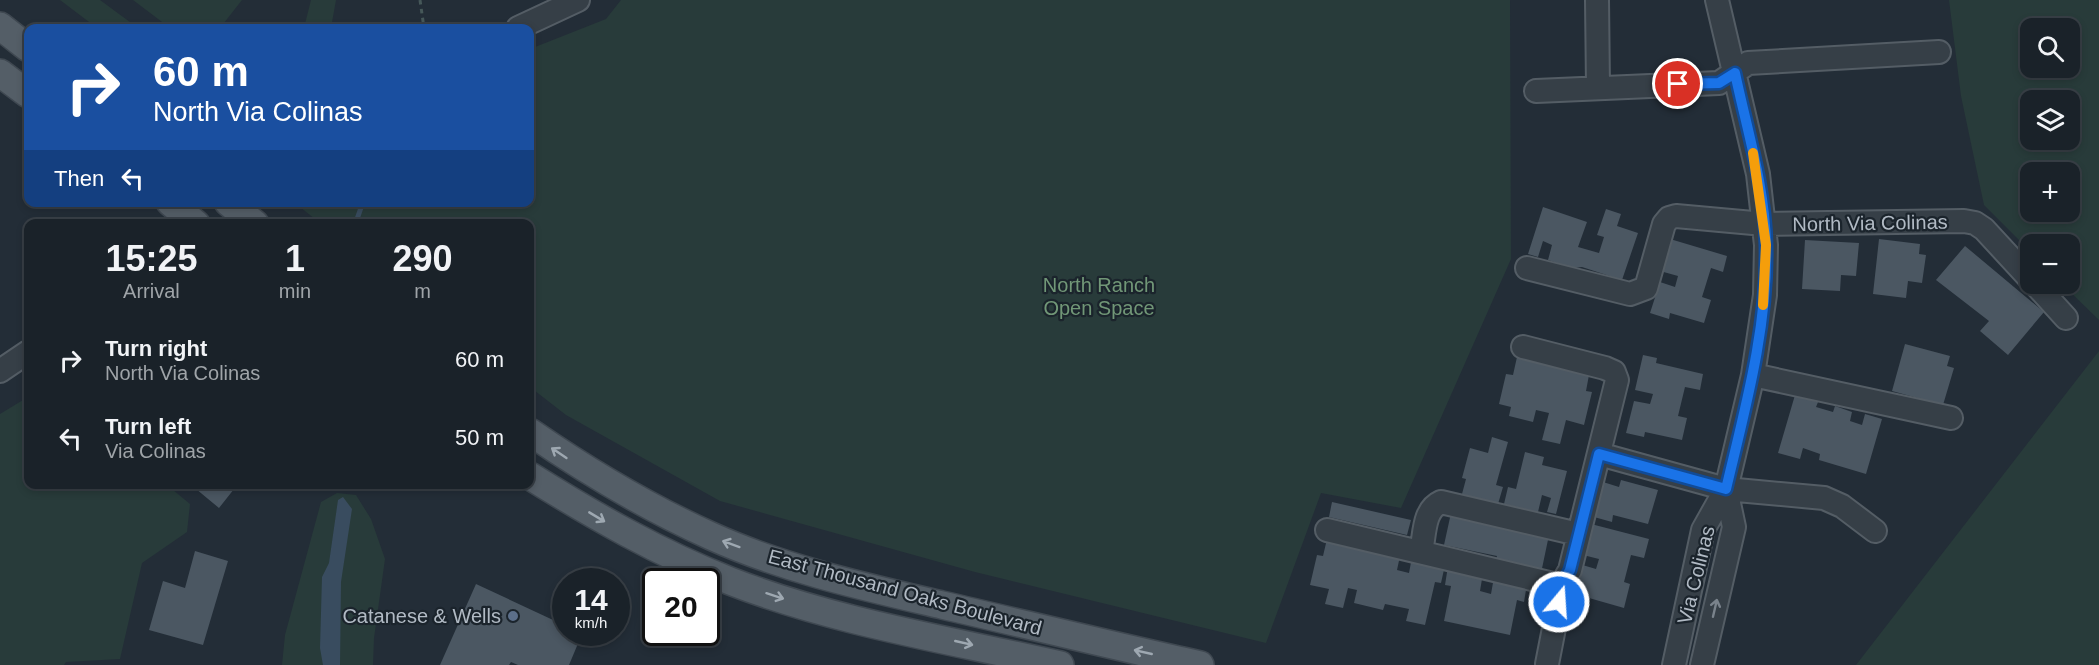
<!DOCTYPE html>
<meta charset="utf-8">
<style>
body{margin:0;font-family:Helvetica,sans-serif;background:#232a31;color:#f1f3f6;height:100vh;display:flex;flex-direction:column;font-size:22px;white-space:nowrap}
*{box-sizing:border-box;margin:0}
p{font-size:20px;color:#9fa4a8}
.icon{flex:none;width:33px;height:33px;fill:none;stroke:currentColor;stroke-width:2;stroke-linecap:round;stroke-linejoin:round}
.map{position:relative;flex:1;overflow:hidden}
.sheet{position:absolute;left:24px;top:219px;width:510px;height:270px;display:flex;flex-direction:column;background:#1a2229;border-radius:12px;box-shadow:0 3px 9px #0003,0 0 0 2px #383f46}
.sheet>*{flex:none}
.guide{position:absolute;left:24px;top:24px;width:510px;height:183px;border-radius:12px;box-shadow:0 3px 9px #0003,0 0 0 2px #383f46;background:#1a4fa0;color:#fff;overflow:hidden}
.fabs{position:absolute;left:2020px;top:18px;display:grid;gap:12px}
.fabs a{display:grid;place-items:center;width:60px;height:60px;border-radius:12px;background:#1a2229;box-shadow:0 3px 9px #0003,0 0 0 2px #383f46;font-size:30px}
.speed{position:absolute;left:552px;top:568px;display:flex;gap:12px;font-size:30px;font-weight:700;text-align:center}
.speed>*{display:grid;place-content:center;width:78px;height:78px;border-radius:50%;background:#1a2229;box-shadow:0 3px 9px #0003,0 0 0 2px #383f46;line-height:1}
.speed small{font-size:15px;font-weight:400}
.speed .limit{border:3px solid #111;border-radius:9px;background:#fff;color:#111}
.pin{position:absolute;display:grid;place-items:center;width:51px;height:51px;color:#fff;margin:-26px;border:3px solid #fff;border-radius:50%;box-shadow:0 2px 6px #0007}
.me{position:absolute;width:66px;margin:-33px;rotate:18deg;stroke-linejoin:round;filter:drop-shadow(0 0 4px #0008)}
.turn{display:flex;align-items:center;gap:21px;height:126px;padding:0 30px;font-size:27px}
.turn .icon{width:78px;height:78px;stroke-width:2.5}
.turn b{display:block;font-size:42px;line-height:51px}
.then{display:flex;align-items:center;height:57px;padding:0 30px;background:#0003;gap:12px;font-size:22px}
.eta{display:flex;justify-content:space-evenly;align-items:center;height:102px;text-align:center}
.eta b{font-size:36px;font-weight:700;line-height:42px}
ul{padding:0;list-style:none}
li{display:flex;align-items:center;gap:18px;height:78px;padding:0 30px}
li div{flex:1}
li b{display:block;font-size:22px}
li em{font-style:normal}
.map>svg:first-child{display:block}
</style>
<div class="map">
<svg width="2099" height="665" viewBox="0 0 2099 665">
<rect width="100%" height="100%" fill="#232d37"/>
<!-- green -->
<path fill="#283b3a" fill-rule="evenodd" d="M60,0h40l38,28h-41z
M133,0h109l-22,28h-50z
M311,0h25l-5,28h-27z
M621,0h889l1,259 -110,249 -80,-15 -55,150 -291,-71 -255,-71 -154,-86 -36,-28v-163l-210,-1 -25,-20 235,-1v-153l76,-30z
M1949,0h150v320l-37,-36h8v-40h-39v8l-47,-47 -23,-109zM2031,28h39v40h-39zM2031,100h39v40h-39zM2031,172h39v40h-39z
M2099,351v314h-243z
M28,397v87l139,1 23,19 -3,28 -45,31 -22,96 -54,3 -2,3h-64v-251z
M337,493l19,2 15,24 14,40 -11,79 -1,27h-91l3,-30 36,-133z"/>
<!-- water -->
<path fill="#394c5f" d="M343,497l9,12 -11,73 -1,83h-17l-3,-17 2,-71 7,-14 9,-63z"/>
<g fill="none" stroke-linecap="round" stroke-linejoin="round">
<!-- stream -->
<path stroke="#394c5f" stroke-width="5" d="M356,222l7,-20"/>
</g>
<!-- building -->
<path fill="#4b5762" d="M1543,207l44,15 -9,25 21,6 5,-16 -7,-2 9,-26 15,5 -4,12 21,7 -16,47 -40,-13 -10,1 -24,-8 4,-15 -9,-4 -5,16 -10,-3z
M1670,239l57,17 -4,16 -12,-4 -9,29 9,3 -7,23 -34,-10 -1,6 -19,-6 10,-31 15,5 3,-11 -18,-5z
M1879,239l41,5 -1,10 7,1 -4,28 -14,-2 -2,17 -33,-4z
M1805,240l54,3 -3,33 -15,-1 -1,16 -38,-2z
M1965,246l79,66 -36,43 -28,-24 9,-10 -53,-41z
M1905,344l45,12 -3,10 7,2 -11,37 -51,-14z
M1643,355l14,3 -1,5 47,11 -3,16 -15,-3 -7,29 9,2 -5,22 -37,-8 -1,5 -18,-4 8,-32 16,3 3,-10 -18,-4z
M1517,357l72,18 -3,16 6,1 -8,33 -18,-5 -6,24 -18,-4 7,-27 -13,-3 -3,12 -24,-6 2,-9 -12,-3 7,-30 7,1z
M1795,395l23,7 -2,5 17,5 2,-6 17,6 -2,9 12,4 3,-11 17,5 -16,55 -47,-14 1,-6 -17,-6 -3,11 -22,-6z
M1492,437l16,5 -12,43 7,2 -5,17 -36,-10 4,-15 -4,-1 8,-30 18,5z
M1525,452l19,5 -2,8 25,6 -11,43 -9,-2 4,-14 -9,-3 -4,17 -34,-8 4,-17 8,2z
M1621,480l37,10 -10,34 -35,-9 -1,7 -18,-5 9,-35 16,5z
M190,484h48l-19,24z
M1332,502l79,18 -4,15 -78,-18z
M1451,513l98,22 -9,43 -46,-10 3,-12 -53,-11z
M1591,524l58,15 -5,19 -13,-3 -7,27 6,2 -6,24 -35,-10 -1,4 -18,-5 9,-33 17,5 3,-10 -16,-4z
M1327,539l73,17 -3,14 12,3 3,-16 33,8 -4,18 -6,-1 -10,43 -19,-4 3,-12 -24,-5 -2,6 -29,-7 3,-13 -9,-2 -5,20 -18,-4 4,-15 -19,-4 7,-30 6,1z
M195,551l33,10 -25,84 -54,-15 14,-49 22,7z
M1448,566l35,7 -3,18 11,3 3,-17 33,7 -3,18 -7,-2 -7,35 -66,-14 7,-35 -6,-1z
M476,584l90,42v7l16,1 -13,31h-51l-7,-3 -2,3h-69z"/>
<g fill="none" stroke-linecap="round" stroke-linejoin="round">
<defs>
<path id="minor" d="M1597,0l1,87
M518,28l60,-28
M1536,91l183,-8 29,-20 191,-11
M1527,268l103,26 16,-6 18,-64 5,-6 7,-2 88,8 200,-3 11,2 9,6 47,51
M2035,284l31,34
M0,371l28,-19
M1753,375l198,43
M1599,454l127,35 98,9 18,8 33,25
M1327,530l226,54 10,-2 7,-12 47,-190 -3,-8 -9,-4 -82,-21
M1421,552c4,-18 2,-42 20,-50l137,32
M1547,664l16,-82
M1674,665l29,-135 23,-41 27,-114 12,-80 1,-50 -8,-71 -41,-174
M1702,665l32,-138 -8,-38"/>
<path id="major" d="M0,26l28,22
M0,73l28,21
M170,202l26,22
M228,202l27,22
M530,432c58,40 117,75 181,104 73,33 154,51 231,69 86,20 172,41 258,60
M530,476c64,40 129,77 200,105 105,41 220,59 330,84"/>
</defs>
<!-- minor casing -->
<use href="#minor" stroke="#545d65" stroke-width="26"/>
<!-- major casing -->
<use href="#major" stroke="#3f4851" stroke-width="30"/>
<!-- path -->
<path stroke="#465859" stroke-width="3" stroke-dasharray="4.5 4.5" stroke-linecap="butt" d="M420,0l4,28"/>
<!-- minor -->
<use href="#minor" stroke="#363f47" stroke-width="22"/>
<!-- major -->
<use href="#major" stroke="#545e67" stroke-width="27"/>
</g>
<!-- one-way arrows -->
<defs><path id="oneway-shaft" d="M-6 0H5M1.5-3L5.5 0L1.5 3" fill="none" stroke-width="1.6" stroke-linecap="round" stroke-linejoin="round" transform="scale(1.5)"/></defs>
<g stroke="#9ea8b1">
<use href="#oneway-shaft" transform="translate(559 453) rotate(-146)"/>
<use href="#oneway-shaft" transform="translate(597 517) rotate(31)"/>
<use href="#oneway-shaft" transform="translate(731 544) rotate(-160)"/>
<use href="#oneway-shaft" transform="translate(775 596) rotate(18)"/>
<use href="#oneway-shaft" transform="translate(964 643) rotate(13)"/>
<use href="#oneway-shaft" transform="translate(1143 652) rotate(-167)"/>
</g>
<use stroke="#7a838c" href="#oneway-shaft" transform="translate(1715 608) rotate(-77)"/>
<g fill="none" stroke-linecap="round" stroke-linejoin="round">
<defs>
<path id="route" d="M1559,602l4,-20 7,-12 29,-116 127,35c19,-80 42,-162 40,-244 -1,-58 -19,-115 -31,-172l-16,10 -41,1"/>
</defs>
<!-- route casing -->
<use href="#route" stroke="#114b97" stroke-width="15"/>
<!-- route -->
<use href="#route" stroke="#1a73e8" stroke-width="10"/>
<!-- slow -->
<path stroke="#f59e0b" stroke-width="10" d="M1753,153l13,92 -3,60"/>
</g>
<!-- markers -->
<circle fill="#5c6f8a" stroke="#1b242c" stroke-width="2" cx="513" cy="616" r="6"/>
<g text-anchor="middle" stroke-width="4.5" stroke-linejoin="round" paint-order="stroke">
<!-- street labels -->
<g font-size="20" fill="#b1bac4" stroke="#1b242c">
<text transform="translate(1870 223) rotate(-1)" y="7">North Via Colinas</text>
<text transform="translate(1696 575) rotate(-76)" y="7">Via Colinas</text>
<text transform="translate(905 592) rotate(15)" y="7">East Thousand Oaks Boulevard</text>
</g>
<!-- park labels -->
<g font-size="20" fill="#719777" stroke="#1b242c">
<text x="1099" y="292">North Ranch<tspan x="1099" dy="23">Open Space</tspan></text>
</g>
<!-- poi labels -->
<g font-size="20" fill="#b1bac4" stroke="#1b242c" text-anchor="end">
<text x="501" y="623">Catanese &amp; Wells</text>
</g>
</g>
</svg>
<div class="fabs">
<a><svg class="icon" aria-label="search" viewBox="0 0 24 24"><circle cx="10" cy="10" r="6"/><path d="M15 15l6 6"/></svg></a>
<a><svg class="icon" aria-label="layers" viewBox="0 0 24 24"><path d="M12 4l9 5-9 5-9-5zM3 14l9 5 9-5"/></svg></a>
<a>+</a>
<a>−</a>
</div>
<div class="speed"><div>14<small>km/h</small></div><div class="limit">20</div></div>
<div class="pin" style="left:1678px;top:84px;background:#d93025"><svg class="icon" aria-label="arrive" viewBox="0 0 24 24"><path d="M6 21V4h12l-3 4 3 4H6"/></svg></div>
<svg class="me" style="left:1559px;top:602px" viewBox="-20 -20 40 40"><circle r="17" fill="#1a73e8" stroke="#fff" stroke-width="3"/><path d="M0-11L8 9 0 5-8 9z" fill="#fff"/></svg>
<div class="guide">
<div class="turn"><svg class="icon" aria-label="right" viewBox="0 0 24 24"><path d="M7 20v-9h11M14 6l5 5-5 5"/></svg><div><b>60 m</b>North Via Colinas</div></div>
<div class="then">Then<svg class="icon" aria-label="left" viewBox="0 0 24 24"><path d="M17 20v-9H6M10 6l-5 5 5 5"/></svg></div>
</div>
<section class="sheet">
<div class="eta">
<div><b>15:25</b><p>Arrival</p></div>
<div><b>1</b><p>min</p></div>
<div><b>290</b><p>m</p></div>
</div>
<ul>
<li><svg class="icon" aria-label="right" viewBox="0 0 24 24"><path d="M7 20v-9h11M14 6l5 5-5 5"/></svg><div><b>Turn right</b><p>North Via Colinas</p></div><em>60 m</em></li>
<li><svg class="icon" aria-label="left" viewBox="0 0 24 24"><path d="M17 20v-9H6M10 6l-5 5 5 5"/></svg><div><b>Turn left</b><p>Via Colinas</p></div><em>50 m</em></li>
</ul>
</section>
</div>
